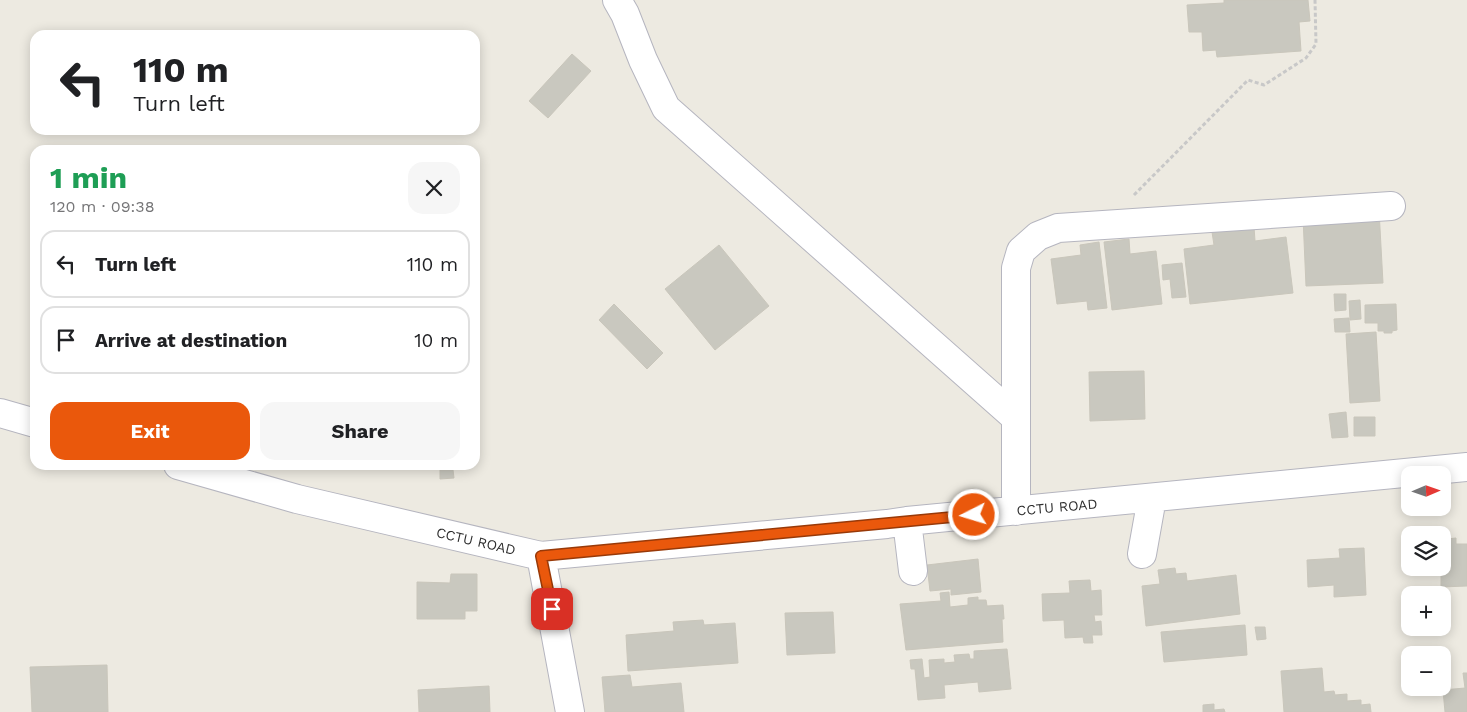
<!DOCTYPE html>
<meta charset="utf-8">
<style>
body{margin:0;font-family:"Work Sans",sans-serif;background:#f6f6f6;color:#202124;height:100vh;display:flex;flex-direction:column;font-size:19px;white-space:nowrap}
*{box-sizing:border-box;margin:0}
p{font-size:16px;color:#757577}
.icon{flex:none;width:28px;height:28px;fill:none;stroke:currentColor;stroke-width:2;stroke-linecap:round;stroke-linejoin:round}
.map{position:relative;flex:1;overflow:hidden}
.drawer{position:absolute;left:30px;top:145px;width:450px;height:325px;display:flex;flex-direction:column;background:#fff;border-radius:15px;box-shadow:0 2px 12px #0003}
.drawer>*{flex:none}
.hud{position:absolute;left:30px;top:30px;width:450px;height:105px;border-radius:15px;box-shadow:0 2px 12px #0003;background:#fff;color:#202124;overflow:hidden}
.needle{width:32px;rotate:88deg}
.controls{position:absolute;left:1401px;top:466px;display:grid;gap:10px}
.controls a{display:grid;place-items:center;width:50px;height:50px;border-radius:10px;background:#fff;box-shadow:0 2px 12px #0003;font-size:25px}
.pin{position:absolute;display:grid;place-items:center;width:42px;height:42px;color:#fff;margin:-21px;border-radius:10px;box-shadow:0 2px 8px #0006}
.me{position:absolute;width:55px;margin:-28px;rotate:265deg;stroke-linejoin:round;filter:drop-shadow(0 0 4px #0008)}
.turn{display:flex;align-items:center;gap:18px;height:105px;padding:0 20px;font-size:22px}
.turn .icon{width:65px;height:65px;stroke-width:2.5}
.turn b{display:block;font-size:35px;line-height:42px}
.round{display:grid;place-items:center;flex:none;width:52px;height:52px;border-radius:15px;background:#f6f6f6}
.summary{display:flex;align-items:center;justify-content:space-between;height:85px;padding:0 20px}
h1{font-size:30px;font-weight:700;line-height:38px;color:#1e9e55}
.action{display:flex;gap:10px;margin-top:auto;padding:10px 20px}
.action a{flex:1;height:58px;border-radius:15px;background:#ea580c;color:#fff;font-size:20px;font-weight:700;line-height:58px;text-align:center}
.action a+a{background:#f6f6f6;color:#202124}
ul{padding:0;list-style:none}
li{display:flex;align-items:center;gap:15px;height:68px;margin:0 10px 8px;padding:0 10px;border:2px solid #e0e0e0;border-radius:15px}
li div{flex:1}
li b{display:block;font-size:19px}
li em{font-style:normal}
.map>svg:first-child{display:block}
</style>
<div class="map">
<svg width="1467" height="712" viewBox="0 0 1467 712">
<rect width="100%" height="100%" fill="#edeae1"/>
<!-- building -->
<path fill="#c9c8bf" stroke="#c9c6bb" d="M1224,0h84l2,21 -11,1 2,29 -84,6 -1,-7 -13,1 -1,-19h-13l-2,-27 37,-2z
M572,54l19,17 -43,47 -19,-17z
M1379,210l4,73 -77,3 -3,-69z
M1254,227l1,14 31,-4 7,56 -103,11 -6,-55 30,-4 -2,-13z
M1129,239l1,15 26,-3 6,53 -50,6 -8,-68z
M1099,242l8,66 -19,2 -1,-9 -30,3 -6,-45 30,-4 -1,-10z
M719,245l50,61 -54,44 -50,-61z
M1182,263l4,34 -14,1 -2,-19 -7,1 -1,-15z
M1334,294h12v16l-11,1z
M1360,300l1,19 -11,1 -1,-19z
M614,304l49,49 -16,16 -48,-49z
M1396,304l1,26 -5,1v2h-8v-2h-6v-8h-13v-18z
M1349,318l1,14h-15l-1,-13z
M1376,332l4,69 -30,2 -4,-69z
M1144,371l1,48 -55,2 -1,-49z
M1346,412l2,25 -16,1 -3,-24z
M1354,417h21v19h-21z
M440,470h13l1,8 -14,1z
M1447,533v6l9,-1v6h11v42l-26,1v-13h-13v-6h14v-33l-4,-1z
M1364,548l2,47 -32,2v-12l-26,2 -1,-27 33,-2 -1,-9z
M978,559l3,33 -30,3v-6l-21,2 -3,-26z
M1175,568l1,6 10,-1 1,8 49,-6 4,39 -94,12 -4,-40 18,-2 -2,-14z
M451,574h26v37h-12v8h-48v-37l33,1z
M1090,580l1,11 10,-1 1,25h-8l1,7 6,-1 1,14h-10l1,8h-9l-1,-6 -18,1 -1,-18 -21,1 -1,-27 28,-1 -1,-12z
M949,592l1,15 18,-2v-7l10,-1v3h8l1,6 16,-1 1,14h-2l1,23 -97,8 -6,-46 41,-3 -1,-8z
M833,612l2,41 -48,2 -2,-42z
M703,620l1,5 31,-2 3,40 -110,8 -2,-36 48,-4 -1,-9z
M1245,625l2,30 -83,7 -3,-30z
M1255,627h10l1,12 -9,1z
M1007,649l4,40 -32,3 -1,-10 -34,3 1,13 -27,2 -3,-31h-4l-1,-9 12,-1 2,19 6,-1 -1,-17 15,-1v4l11,-1 -1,-7 15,-1 1,5h4v-8z
M107,665l1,47h-76l-2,-45z
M1322,668l2,24 10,-1 1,4 12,-1v7l14,-1v5l9,-1 1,8h-87l-3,-41z
M1463,673h4v39h-22l-2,-22 22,-2z
M630,675l2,12 49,-4 3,29h-79l-3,-35z
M489,686l1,26h-71l-1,-22z
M1214,704v6l10,-1 1,3h-22v-7z"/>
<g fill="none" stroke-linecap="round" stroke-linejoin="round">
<defs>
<path id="minor" d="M617,0l8,14 18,46 23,48 350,310
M0,413l35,10
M178,465l119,34 244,57 346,-32 20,-3 560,-54
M1016,511v-243l5,-17 17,-15 20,-8 333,-22
M907,521l6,50
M1142,554l10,-56
M541,556l29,156"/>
</defs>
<!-- minor casing -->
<use href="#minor" stroke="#b5b5bf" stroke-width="30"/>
<!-- path -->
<path stroke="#c8c8c8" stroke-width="3" stroke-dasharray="4 2.5" stroke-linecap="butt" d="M1134,195l114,-115 16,5 42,-27 10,-14 -1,-44"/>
<!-- minor -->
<use href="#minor" stroke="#fff" stroke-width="28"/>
</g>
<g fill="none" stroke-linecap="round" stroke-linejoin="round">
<defs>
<path id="route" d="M552,609l-11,-53 433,-41"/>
</defs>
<!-- route casing -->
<use href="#route" stroke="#983908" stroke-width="12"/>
<!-- route -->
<use href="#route" stroke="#ea580c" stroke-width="9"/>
</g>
<g text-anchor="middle" stroke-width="4" stroke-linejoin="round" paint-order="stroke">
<!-- street labels -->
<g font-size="14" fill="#2d2d2d" stroke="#fff">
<text transform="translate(1057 507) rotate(-5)" y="5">CCTU ROAD</text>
<text transform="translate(476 541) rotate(13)" y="5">CCTU ROAD</text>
</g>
</g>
</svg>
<div class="controls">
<a><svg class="needle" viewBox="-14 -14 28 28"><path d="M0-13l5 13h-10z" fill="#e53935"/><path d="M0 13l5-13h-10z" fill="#757577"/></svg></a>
<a><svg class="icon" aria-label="layers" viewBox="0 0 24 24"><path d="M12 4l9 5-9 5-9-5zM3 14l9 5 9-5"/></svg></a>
<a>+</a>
<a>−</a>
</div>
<div class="pin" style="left:552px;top:609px;background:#d93025"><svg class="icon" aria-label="arrive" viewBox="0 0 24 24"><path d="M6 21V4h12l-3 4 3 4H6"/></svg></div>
<svg class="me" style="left:974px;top:515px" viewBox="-20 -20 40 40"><circle r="17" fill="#ea580c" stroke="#fff" stroke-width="3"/><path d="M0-11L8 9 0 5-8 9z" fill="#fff"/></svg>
<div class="hud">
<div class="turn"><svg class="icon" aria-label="left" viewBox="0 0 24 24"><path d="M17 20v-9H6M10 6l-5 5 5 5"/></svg><div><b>110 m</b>Turn left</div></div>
</div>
<section class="drawer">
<div class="summary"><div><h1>1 min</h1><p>120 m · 09:38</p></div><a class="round"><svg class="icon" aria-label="close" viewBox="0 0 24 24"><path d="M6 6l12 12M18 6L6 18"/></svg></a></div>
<ul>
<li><svg class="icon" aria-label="left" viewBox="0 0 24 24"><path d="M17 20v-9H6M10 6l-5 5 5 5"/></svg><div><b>Turn left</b></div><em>110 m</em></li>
<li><svg class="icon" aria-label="arrive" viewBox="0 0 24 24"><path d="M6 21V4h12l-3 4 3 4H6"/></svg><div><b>Arrive at destination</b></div><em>10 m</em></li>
</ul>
<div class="action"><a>Exit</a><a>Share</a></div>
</section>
</div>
